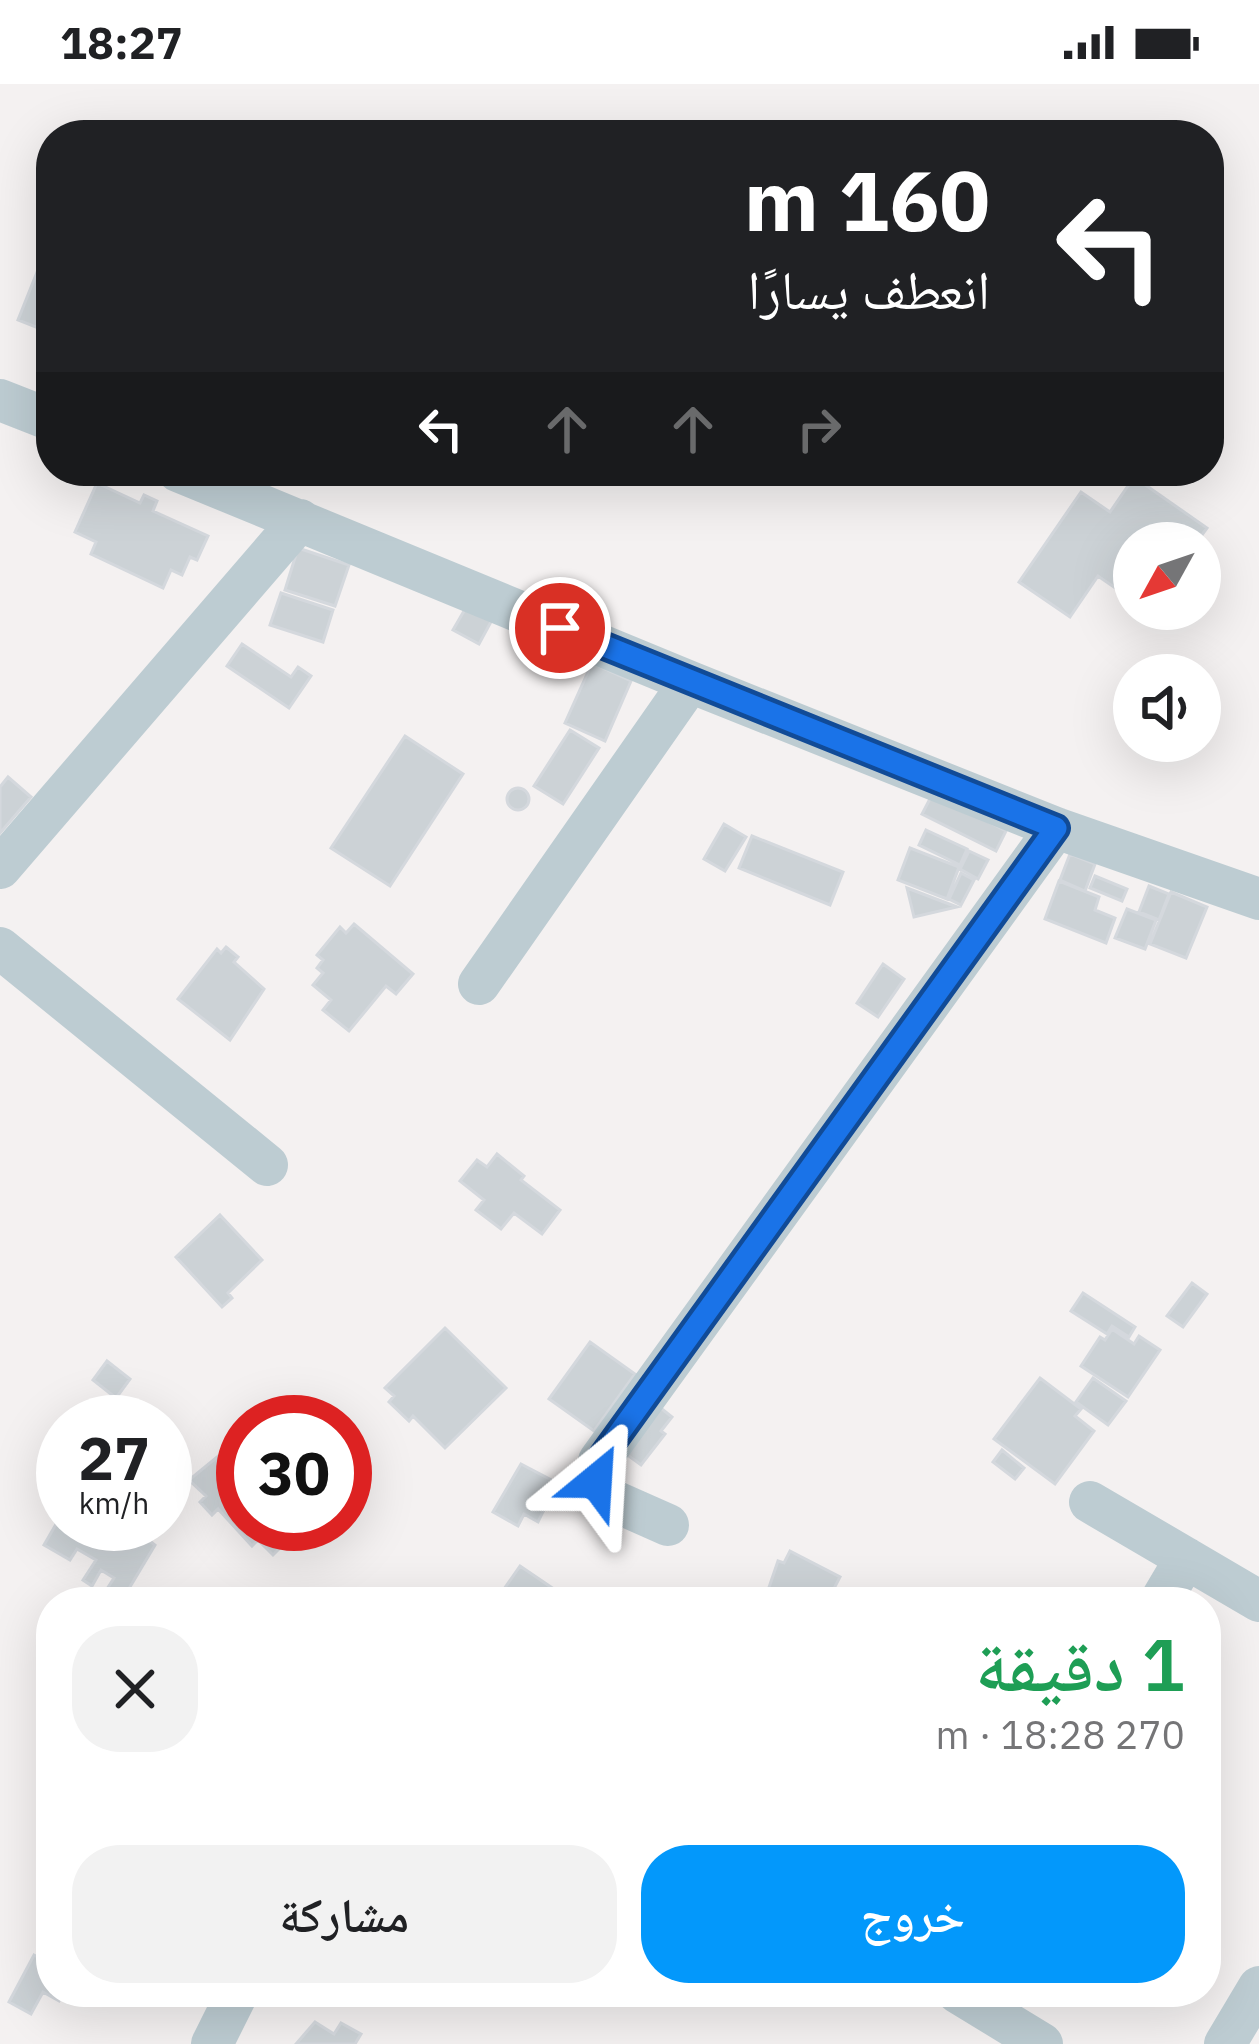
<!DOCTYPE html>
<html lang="ar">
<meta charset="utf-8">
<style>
body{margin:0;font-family:"IBM Plex Sans","Noto Naskh Arabic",sans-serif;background:#f2f2f2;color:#202124;direction:rtl;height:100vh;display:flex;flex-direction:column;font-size:45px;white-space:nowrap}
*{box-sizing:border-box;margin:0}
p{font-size:39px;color:#757577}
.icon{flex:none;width:66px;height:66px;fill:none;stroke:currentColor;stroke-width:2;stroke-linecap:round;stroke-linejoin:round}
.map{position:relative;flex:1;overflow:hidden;direction:ltr}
.details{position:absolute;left:36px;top:1503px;width:1185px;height:420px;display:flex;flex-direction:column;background:#fff;border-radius:48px;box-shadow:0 12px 48px #0002;direction:rtl}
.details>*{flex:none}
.hud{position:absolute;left:36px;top:36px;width:1188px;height:366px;border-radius:48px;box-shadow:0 12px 48px #0002;direction:rtl;background:#202124;color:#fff;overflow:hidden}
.needle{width:78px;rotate:230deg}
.controls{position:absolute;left:1113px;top:438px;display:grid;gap:24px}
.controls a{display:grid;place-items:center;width:108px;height:108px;border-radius:50%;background:#fff;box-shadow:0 12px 48px #0002;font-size:60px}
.speed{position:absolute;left:36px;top:1311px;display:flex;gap:24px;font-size:60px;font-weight:700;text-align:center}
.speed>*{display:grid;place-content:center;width:156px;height:156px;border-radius:50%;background:#fff;box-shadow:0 12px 48px #0002;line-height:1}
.speed small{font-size:30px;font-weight:400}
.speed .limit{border:18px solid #d22;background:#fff;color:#111}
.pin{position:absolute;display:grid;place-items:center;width:102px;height:102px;color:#fff;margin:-51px;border:6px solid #fff;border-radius:50%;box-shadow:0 3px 12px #0007}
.me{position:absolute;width:132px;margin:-66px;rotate:27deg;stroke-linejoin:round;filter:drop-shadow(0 0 9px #0008)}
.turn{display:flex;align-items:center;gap:42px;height:252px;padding:0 36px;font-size:54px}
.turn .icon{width:156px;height:156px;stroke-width:2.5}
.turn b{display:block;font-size:84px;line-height:102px}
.lanes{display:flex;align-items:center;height:114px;padding:0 36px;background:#0003;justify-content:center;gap:60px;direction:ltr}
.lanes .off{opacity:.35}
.round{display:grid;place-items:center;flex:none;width:126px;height:126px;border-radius:48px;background:#f2f2f2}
.summary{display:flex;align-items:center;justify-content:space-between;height:204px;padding:0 36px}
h1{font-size:72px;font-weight:600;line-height:90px;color:#1e9e55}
.cta{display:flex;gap:24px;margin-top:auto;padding:24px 36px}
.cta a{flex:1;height:138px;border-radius:48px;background:#0398fb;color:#fff;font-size:48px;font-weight:600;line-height:138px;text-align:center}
.cta a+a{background:#f2f2f2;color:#202124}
.status{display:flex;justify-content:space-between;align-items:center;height:84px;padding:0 60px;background:#fff;direction:ltr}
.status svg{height:33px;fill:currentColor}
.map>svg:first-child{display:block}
</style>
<div class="status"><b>18:27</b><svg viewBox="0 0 49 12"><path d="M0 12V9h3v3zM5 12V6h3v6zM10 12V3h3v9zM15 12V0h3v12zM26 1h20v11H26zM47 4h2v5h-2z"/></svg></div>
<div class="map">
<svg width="1259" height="1960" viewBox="0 0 1259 1960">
<rect width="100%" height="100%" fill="#f4f1f1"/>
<!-- building -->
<path fill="#ccd2d6" stroke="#d4d8dd" stroke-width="3" d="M51,153v96l-33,-13z
M1134,393l73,51 -11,15h-62v58l-36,-25 -28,41 -51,-35 62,-90 29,20z
M97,399l43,20 4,-8 13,6 -4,10 55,25 -11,24 -7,-3 -8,18 -11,-5 -8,18 -72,-34 5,-12 -21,-10z
M298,464l51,17 -14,41 -50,-16z
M281,509l52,17 -10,32 -53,-17z
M468,520l25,14 -14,26 -26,-14z
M242,560l49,33 7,-10 13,9 -22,32 -62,-42z
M592,579l39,18 -26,60 -40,-18z
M570,646l29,18 -36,56 -29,-18z
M405,652l58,38 -73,112 -59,-38z
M8,693l23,20 -31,36v-46z
M507 715a11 11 0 1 1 22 0a11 11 0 1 1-22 0Z
M933,709l73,38 -10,20 -74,-37z
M724,740l22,13 -21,34 -21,-12z
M926,746l41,19 -7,16 -41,-20z
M752,752l91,36 -13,33 -91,-37z
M910,764l49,19 -12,32 -49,-19z
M969,767l19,9 -10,19 -18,-10z
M1070,770l25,10 -10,27 -25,-11z
M961,789l13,7 -13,25 -12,-6z
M1095,792l32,13 -5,12 -32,-13z
M1059,797l40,16 -4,13 20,8 -9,25 -61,-24z
M1149,802l20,8 -10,26 -20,-8z
M907,804l50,19 -43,10z
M1171,808l36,15 -21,51 -36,-14z
M1127,825l29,11 -11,29 -30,-11z
M354,840l59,50 -17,20 -10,-8 -37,45 -26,-21 8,-10 -18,-15 10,-12 -6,-5 6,-8 -6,-5 23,-28 6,6z
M226,863l12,10 -4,5 30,27 -34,51 -52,-41 39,-50 4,4z
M883,880l21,15 -26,38 -21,-14z
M497,1070l27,22 -3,4 39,30 -18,24 -28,-21 -13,16 -25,-19 8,-10 -24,-19 17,-21 10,7z
M220,1131l42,45 -34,33 4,5 -10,9 -46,-50z
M1192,1199l15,11 -24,33 -16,-11z
M1083,1209l52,34 -6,10 -17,-11 -5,8 -36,-23z
M445,1244l61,60 -61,60 -32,-32 -4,5 -20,-19 5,-6 -9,-8z
M1112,1245l22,15 5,-8 21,14 -32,47 -47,-31 19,-29 5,3z
M590,1258l45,32 -41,57 -45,-32z
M107,1277l23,18 -14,19 -23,-18z
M1040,1294l41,31 -6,7 19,15 -39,53 -61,-45z
M1093,1294l33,23 -18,24 -32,-23z
M657,1321l15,12 -11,14 4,3 -24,31 -19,-14z
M239,1355l4,4v81h61l-31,31 -15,-15 -6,6 -34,-37 -6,6 -12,-13 6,-6 -17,-16z
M1002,1366l22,18 -9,11 -22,-17z
M521,1380l36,19 -19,39 -14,-8 -6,12 -25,-14z
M63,1428v12l90,2 -7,12 9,7 -34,57 -16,-10 9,-14 -13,-8 -9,16 -9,-6 13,-20 -19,-11 -7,11 -26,-15z
M790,1467l50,26 -13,25h-63l14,-41 6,2z
M520,1482l53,36h-78z
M34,1871l17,9v28h12l-4,9 -16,-9 -12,22 -22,-12z
M315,1938l19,12 7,-11 20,11 -6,10h-59z"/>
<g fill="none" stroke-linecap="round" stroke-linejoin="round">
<!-- minor -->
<path stroke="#bdccd2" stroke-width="42" d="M0,316l51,20
M178,387l512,211 366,146 203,71
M0,784l300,-348
M0,864l267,217
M479,900l211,-302
M1090,1418l169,99
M668,1441l-61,-27 -11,-17 3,-20 457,-633
M1160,1518l26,-44
M957,1908l85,52
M212,1960l26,-52
M1225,1960l34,-57"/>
</g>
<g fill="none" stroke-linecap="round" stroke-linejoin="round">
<defs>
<path id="route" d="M560,544l496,200 -457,633 -3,20"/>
</defs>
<!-- route casing -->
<use href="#route" stroke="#114b97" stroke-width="30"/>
<!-- route -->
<use href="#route" stroke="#1a73e8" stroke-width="21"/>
</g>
</svg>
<div class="controls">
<a><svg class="needle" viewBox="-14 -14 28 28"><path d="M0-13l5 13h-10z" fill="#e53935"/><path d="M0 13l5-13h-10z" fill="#757577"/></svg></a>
<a><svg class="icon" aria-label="sound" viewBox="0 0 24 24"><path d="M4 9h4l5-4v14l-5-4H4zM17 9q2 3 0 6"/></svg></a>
</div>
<div class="speed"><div>27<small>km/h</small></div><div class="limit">30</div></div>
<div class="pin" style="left:560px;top:544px;background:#d93025"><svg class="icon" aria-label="arrive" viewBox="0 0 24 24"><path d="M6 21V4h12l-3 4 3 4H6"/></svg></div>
<svg class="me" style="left:596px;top:1397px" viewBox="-20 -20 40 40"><path d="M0-17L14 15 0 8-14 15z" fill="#1a73e8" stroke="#fff" stroke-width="4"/></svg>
<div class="hud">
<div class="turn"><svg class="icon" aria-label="left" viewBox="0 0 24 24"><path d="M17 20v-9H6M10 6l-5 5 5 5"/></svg><div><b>160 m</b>انعطف يسارًا</div></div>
<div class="lanes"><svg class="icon" aria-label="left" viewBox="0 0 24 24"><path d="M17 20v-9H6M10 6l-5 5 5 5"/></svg><svg class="icon off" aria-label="ahead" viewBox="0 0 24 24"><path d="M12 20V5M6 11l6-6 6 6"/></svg><svg class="icon off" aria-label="ahead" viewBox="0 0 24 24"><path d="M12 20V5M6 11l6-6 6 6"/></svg><svg class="icon off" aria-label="right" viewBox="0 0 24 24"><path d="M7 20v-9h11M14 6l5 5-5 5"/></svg></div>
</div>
<section class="details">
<div class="summary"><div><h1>1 دقيقة</h1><p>270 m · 18:28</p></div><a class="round"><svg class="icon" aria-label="close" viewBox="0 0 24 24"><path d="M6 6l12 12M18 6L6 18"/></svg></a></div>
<div class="cta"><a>خروج</a><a>مشاركة</a></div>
</section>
</div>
